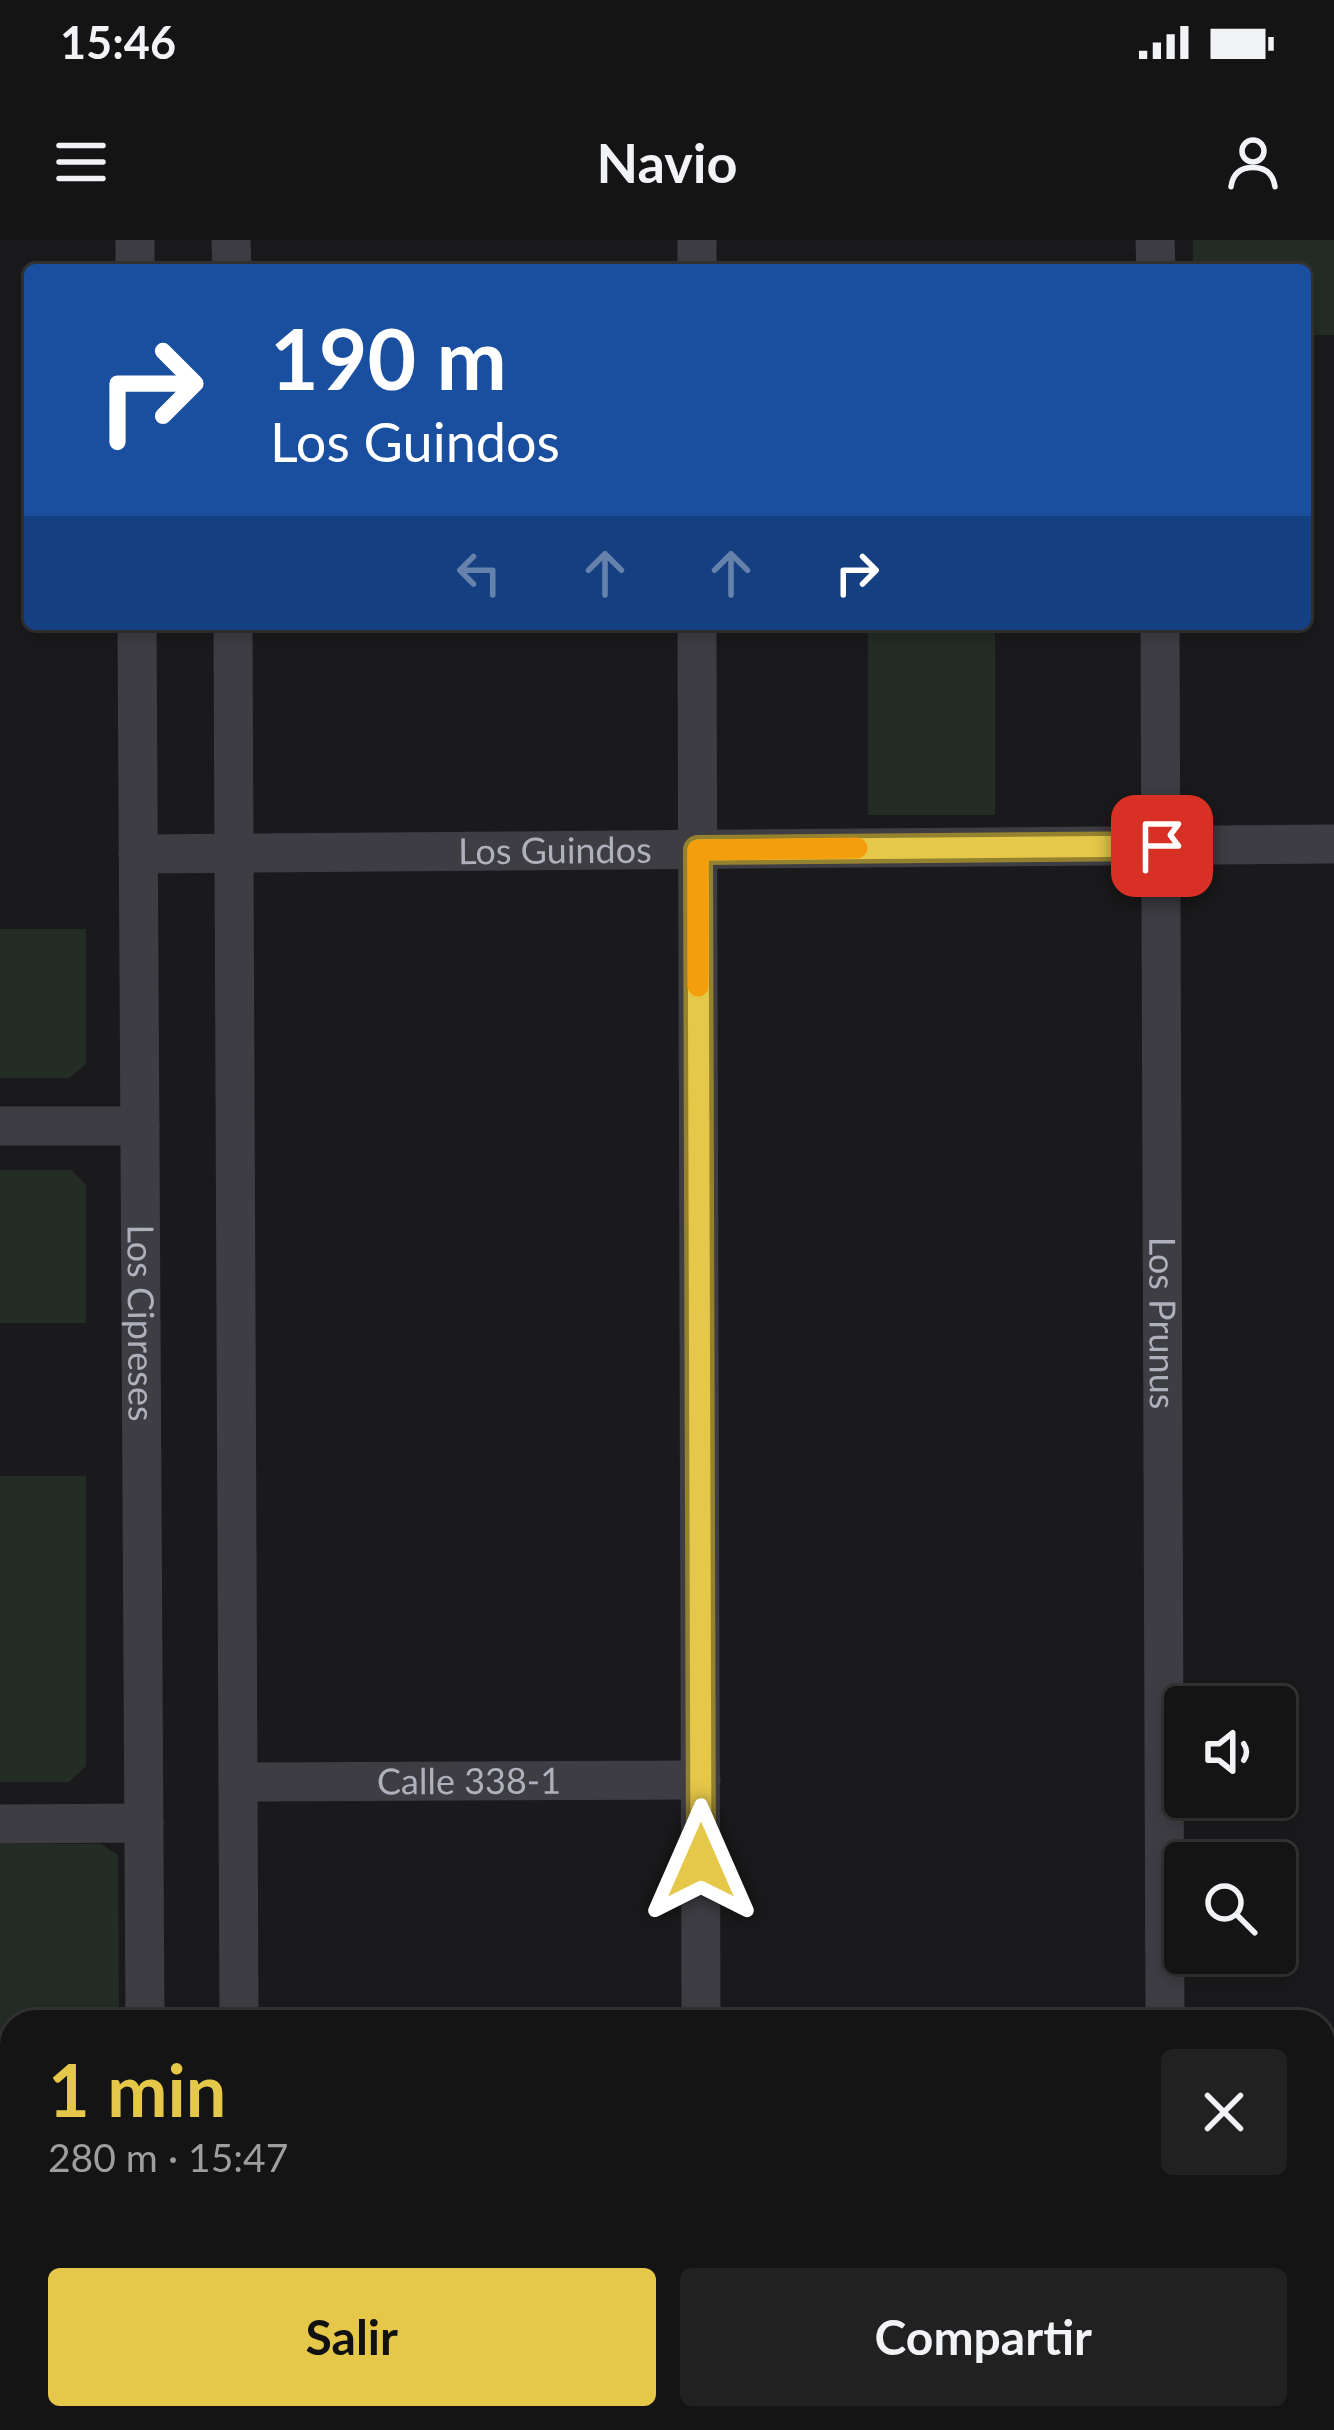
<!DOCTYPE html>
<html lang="es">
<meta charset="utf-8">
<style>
body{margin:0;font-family:Lato,sans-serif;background:#212122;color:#f1f3f6;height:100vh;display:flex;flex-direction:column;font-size:45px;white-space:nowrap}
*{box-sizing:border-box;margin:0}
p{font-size:39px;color:#9d9ea0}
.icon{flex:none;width:66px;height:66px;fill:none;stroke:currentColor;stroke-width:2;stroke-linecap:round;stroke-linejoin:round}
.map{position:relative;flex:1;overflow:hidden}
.details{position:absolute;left:0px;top:1770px;width:1335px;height:420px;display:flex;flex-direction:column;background:#141415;border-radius:36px 36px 0 0;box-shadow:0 6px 18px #0003,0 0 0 3px #333334}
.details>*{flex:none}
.hud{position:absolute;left:24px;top:24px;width:1287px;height:366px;border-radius:12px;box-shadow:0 6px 18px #0003,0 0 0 3px #333334;background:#1a4fa0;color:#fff;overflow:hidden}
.fabs{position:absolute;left:1164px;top:1446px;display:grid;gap:24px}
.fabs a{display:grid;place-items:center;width:132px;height:132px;border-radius:12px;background:#141415;box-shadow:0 6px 18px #0003,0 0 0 3px #333334;font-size:60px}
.pin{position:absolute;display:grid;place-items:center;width:102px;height:102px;color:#fff;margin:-51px;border-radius:24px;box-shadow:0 6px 18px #0006}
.me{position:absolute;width:132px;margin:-66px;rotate:0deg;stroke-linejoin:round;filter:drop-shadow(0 0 9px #0008)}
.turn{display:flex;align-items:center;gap:42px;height:252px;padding:0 48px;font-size:54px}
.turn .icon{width:156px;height:156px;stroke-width:2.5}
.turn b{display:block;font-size:84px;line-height:102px}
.lanes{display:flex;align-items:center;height:114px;padding:0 48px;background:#0003;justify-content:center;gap:60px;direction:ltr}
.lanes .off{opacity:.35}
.round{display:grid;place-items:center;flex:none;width:126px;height:126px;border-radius:12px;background:#212122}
.headline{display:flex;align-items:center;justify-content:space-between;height:204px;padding:0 48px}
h1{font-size:72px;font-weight:700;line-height:90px;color:#e5c849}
.button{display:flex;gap:24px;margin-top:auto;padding:24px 48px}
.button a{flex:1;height:138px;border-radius:12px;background:#e5c849;color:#111;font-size:48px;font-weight:700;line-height:138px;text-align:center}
.button a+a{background:#212122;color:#f1f3f6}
.status{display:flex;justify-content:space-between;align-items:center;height:84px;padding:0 60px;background:#141415;direction:ltr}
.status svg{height:33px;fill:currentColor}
header{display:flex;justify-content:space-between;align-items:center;height:156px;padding:0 48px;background:#141415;font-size:54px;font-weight:700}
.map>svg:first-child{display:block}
</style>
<div class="status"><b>15:46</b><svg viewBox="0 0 49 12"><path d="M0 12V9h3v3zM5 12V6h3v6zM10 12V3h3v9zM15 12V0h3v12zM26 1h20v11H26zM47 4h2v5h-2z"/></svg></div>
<header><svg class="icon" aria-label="menu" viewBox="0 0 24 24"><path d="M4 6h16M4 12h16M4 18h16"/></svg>Navio<svg class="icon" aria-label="person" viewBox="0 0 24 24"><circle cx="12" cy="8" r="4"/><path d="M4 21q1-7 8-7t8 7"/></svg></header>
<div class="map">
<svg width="1334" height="2190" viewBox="0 0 1334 2190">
<rect width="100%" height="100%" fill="#1a1a1c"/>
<!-- green -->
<path fill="#242c26" d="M1193,0h141v95h-29v-65h-112z
M868,384h127v191h-127z
M0,689h86v135l-17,14h-69z
M0,930h71l15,15v138h-86z
M0,1236h86v290l-17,16h-69z
M0,1604h101l17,11 1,167h-107v30h-12z
M192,2178h949v12h-948z"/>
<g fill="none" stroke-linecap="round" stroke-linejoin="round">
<!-- stream -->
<path stroke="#313740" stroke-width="10" d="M1323,1948h11
M0,1958h12
M188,2178v12
M706,2178v12"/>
</g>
<!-- building -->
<path fill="#454549" stroke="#353438" stroke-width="3" d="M1173,2178h32v12h-32z"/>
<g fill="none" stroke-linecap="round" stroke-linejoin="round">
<!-- service -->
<path stroke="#3d3d43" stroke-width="18" d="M0,1978h12
M1323,2030h11
M141,2178v12
M1276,2178l1,12"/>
<!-- minor -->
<g stroke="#3d3d43" stroke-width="39">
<path d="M135,0v30"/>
<path d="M231,0l1,30"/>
<path d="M697,0v30"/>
<path d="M1155,0l1,30"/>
<path id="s1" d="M137,384l8,1398"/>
<path d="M233,384l6,1398"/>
<path d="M697,384l4,1398"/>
<path id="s2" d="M1160,384l5,1398"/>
<path id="s3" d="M138,614l1196,-10"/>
<path d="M0,886h140"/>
<path id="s4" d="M238,1542l463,-2"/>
<path d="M0,1584l144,-1"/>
<path d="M1323,1823h11"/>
<path d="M0,1834h12"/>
</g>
<!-- primary -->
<path stroke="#585860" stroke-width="60" d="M1323,1905h11
M0,1914h12"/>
</g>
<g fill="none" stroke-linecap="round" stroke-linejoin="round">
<defs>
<path id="route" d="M701,1621l-3,-1011 464,-4"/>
</defs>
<!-- route casing -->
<use href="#route" stroke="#95822f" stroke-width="30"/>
<!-- route -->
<use href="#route" stroke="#e5c849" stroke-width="21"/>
<!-- slow -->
<path stroke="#f59e0b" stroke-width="21" d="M698,746v-136l159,-2"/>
</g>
<g text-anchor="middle" stroke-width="12" stroke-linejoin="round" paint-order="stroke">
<!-- street labels -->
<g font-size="36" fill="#aeb0bb" stroke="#151517">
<text dy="13" stroke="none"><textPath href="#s3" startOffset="417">Los Guindos</textPath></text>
<text dy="13" stroke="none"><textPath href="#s1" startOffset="699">Los Cipreses</textPath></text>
<text dy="13" stroke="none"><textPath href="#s2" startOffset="699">Los Prunus</textPath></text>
<text dy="13" stroke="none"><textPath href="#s4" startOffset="231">Calle 338-1</textPath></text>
</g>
</g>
</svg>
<div class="fabs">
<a><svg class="icon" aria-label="sound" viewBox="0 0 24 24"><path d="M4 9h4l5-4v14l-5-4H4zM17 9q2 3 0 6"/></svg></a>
<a><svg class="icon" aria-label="search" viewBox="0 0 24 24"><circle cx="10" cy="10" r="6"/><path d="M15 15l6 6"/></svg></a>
</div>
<div class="pin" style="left:1162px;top:606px;background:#d93025"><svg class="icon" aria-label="arrive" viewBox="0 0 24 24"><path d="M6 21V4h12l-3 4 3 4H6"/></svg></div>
<svg class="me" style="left:701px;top:1621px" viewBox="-20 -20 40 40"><path d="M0-17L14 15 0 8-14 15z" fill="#e5c849" stroke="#fff" stroke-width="4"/></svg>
<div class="hud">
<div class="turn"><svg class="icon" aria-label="right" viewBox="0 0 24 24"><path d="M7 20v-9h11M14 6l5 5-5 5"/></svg><div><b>190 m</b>Los Guindos</div></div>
<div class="lanes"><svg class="icon off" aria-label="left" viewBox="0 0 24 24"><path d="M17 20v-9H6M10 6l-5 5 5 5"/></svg><svg class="icon off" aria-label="ahead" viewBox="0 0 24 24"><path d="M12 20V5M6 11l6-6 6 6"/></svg><svg class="icon off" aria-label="ahead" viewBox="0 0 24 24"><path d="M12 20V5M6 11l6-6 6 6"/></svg><svg class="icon" aria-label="right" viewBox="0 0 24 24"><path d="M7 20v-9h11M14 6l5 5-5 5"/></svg></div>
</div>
<section class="details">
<div class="headline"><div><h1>1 min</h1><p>280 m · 15:47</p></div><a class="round"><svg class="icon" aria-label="close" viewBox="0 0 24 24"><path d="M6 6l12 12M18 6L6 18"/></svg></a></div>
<div class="button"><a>Salir</a><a>Compartir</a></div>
</section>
</div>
